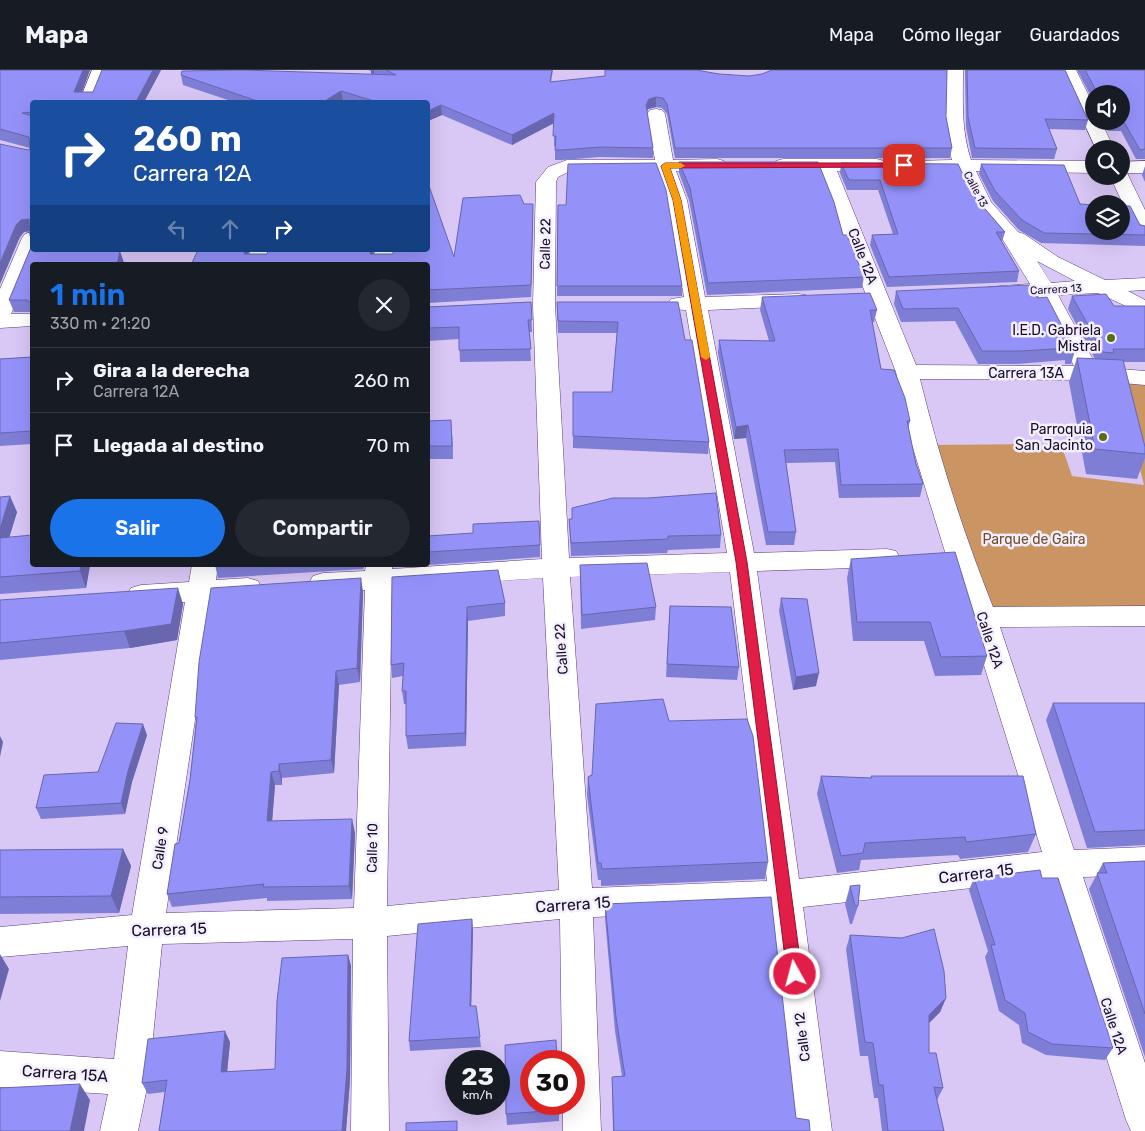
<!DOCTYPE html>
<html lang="es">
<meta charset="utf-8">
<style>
body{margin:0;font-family:Rubik,sans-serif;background:#242831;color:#f1f3f6;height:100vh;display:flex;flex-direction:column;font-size:19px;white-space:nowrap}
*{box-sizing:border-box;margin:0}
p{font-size:16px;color:#9ea1a6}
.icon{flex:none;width:28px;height:28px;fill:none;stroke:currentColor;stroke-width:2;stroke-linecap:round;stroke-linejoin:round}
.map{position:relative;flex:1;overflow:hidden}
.drawer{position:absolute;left:30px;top:192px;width:400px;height:305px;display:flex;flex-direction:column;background:#171b24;border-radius:5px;box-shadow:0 5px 20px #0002}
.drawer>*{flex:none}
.guide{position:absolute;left:30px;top:30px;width:400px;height:152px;border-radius:5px;box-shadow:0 5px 20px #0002;background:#1a4fa0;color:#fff;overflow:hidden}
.buttons{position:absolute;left:1085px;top:15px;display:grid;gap:10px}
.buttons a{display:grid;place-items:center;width:45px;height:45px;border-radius:50%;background:#171b24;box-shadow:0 5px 20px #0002;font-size:25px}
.speed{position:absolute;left:445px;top:980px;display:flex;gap:10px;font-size:25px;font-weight:700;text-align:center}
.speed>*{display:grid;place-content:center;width:65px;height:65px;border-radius:50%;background:#171b24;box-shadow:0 5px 20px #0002;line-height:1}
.speed small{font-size:12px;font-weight:400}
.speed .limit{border:8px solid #d22;background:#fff;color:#111}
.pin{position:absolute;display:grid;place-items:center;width:42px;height:42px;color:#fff;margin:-21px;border-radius:10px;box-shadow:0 2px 8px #0006}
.me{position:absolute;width:55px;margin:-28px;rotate:353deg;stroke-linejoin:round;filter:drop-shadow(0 0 4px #0008)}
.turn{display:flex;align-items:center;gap:18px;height:105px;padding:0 20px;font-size:22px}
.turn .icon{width:65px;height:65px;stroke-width:2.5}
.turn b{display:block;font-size:35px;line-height:42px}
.lanes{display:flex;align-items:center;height:48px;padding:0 20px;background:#0003;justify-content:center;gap:25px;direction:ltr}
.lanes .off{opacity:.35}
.round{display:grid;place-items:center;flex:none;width:52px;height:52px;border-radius:26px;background:#242831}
.summary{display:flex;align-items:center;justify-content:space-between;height:85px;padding:0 20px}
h1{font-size:30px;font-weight:600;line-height:38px;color:#1a73e8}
.button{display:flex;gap:10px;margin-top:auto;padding:10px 20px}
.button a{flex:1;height:58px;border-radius:30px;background:#1a73e8;color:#fff;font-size:20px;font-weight:600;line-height:58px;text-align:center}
.button a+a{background:#242831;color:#f1f3f6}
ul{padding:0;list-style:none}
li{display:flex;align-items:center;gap:15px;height:65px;padding:0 20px;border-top:1px solid #363941}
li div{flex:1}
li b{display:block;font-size:19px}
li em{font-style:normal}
header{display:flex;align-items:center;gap:30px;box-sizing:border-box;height:70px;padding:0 25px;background:#171b24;border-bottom:1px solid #363941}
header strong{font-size:24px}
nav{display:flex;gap:28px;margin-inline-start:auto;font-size:18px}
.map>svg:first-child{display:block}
</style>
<header>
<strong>Mapa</strong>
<nav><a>Mapa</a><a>Cómo llegar</a><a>Guardados</a></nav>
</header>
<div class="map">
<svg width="1145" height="1061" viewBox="0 0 1145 1061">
<rect width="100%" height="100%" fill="#d9c7f5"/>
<!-- green -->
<path fill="#ca9463" d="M1119,313l26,1v225l-162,4 -55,-168 133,-1 11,32 72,9z"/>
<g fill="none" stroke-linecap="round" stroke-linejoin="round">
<defs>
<path id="minor" d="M92,0h16l-13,32h-16z
M947,0h16c0,31 -2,60 8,90l123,1v12l-118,-2 15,31 27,30 6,2 34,23 47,23 40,-2v12l-17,1 17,9v15l-47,-22 -40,2 39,72 48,4v14l-56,-5 -169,-1c19,78 43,153 73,228l152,-1v20l-145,1 74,223 71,-3v28l-62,2 62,186v68h-14l-5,-11 -75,-241 -248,28 29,224h-38l-24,-221 -177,7 8,214h-38v-27h11v-43h-12l-2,-142 -173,17 2,195h-38l2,-192 -191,5 -13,134 -11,53h-38l8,-37 -108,-7v-36l114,8 14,-113 -128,11v-30l132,-12 53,-313 -44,3 -10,-3 -4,-7 4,-7 10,-3 48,-3 3,-17h26l-2,15 32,-2 10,3 4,7 -4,7 -10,3 -35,2 -47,313 188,-5 11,-318 -42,3 -10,-3 -4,-7 4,-7 10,-3 42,-2 1,-6h26v4l150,-10 -9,-254 3,-123 12,-15 19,-7h88l-8,-46 3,-4 6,-1 6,1 3,4 8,46 44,-1 7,2 2,4 -2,4 -48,2 11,29 18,97 93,-3 8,1 3,5 -3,5 -8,1 -90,4 46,243 133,-4 9,2 4,7 -4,7 -9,2 -130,4 42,308 243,-27 -73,-235 -23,-62 -34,-110 -16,-73 -78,-201 -42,-2 -2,-4 2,-4 7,-2h94l7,2 2,4 -2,4 -47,2 79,194 158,1 -36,-70 -42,2 -8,-1 -3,-5 3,-5 42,-3 -30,-49 -28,-31 -16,-33 -43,-2 -2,-4 2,-4 39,-1c-9,-30 -7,-59 -5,-90zM657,101l10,29 17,97 -13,2 -3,5 3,5 15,1 41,243 -158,5 -14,-253 1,-123 2,-5 10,-5zM1037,191l38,20 -24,2zM730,502l37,309 -175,7 -22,-311zM543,508l16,312 -172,16 5,-318z
M1060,0h16l18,36v15h7l13,28h-18z
M1145,91v12h-18l18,37v26l-7,-2 -3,-4 -25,-54h11v-14z
M32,162v18h5l-26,64h21v12l-32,2v-39l22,-51 3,-4z
M250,180h20l-2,15h-20z
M375,180h20l-2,15h-20z"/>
</defs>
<!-- minor casing -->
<use href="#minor" stroke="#5b3e80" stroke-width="1"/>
<!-- minor -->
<use href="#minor" fill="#fff" fill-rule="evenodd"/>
</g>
<!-- wall -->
<path fill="#7f7ed6" d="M0,0h90l-8,22h11l9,-22h59l-17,32h-112v142l-2,-8v-5l-6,1 -4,5 8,-87 2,-1v-1l-30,-8z
M368,0h185l-2,12 395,35 6,31 -2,10h-275l-8,-44 -5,-6 -6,-1 -8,2 -1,3 6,36v10l-53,-1 -38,3h-7v-14h-1v-23l-42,22 -70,-30 -14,6v-19h-79l-6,-2 -4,2h-105l-51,-17 -2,-10 190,-1v-3z
M965,0h100l23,50 -3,10 -36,-1 8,20 -3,10 -82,-1 -6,-31z
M1077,0h68v89h-9l-15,-28h-13l-5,-10h18v-27h-27v8z
M679,92l185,115 -2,11 -155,7 -18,-95 -10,-27z
M841,93l132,32 32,37 -3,10 17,29 -2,11 -130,5 -17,-42 2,-10 21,-1 -15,-44h-31l-7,-17z
M981,94l99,40 65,22v20l-104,-3 -22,-13 -26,-29 -14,-27z
M1145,96v16l-3,-7z
M524,134h9l-2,93 -103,6v-38h-237l57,-11h19l107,-4 -1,4 81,3z
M558,135h8l116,81v10h-125z
M32,175v5h87l5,13 -1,2h-91v48v-1h-18l-5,-12z
M896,221l142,7 37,53 -4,13h-6v-4l-48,4h-39l-23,-43 -54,1 -7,-18z
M1072,226l42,10h31v56h-22l22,85v11l-8,21 -51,-5 -17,-92 8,-24 18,1 -27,-50z
M762,227l115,13 -3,12h-2l9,47 29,52 -2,8 8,35 7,20 -3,13 -81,1 -4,-36 -49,1 10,69 -2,13h-28l-20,-107 -12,1 -16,-86 1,-13 50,1 -9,-31z
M531,232l1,30h-3l2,29 -71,1 -1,-23 -31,2v-34z
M557,232l128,38 24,102 -1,12 -135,-6v-56h39l5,-59h-59z
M32,287v87l-32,2v-87z
M428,351l24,12 1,26h-25z
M0,427l17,15 -8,25 23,28h58l-4,23 -86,6z
M569,449l152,16 -1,13 -52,2 -1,3 -96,3z
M428,466l112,9v12l-112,8z
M851,489l136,97 -6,19 -46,1 -11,-35h-71l-6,-63z
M215,495h150l-2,4 -145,9z
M393,495h31l-30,2z
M580,495l76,42 -1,13 -74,9z
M392,507l113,26v13l-37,5 -2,125 -58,3 -2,-13v-32h-2l-2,-13 1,-15 -11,2 -1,-13z
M363,522l-3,90 -21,3 -5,88 -52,5v7h-7l-3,36 83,12 -3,66 -85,2v-3l-95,9 -5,-13 12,-51 11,-63 6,-59 -1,-4z
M781,528l35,88 -23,4 -14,-79z
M0,530l183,4 -6,36 -47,8 -130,12z
M670,536l69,61 -2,13 -71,-3z
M1053,633h92v142l-58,3 -41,-128z
M669,651l99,141 -3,17 -164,7v-6h-3l-11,-85 1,-18z
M147,665l-15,47 -7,32 -84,5 -5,-11 62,-36z
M821,706l50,2v-2l165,58 -8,18 -68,7 -2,-4 -97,5 -2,10 -22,3 -20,-79z
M123,779l8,17 -12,47 -119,1v-64z
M1145,791v196l-56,-168 14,-26z
M974,808h68l71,170 -8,12 -59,-5 -24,-12 -3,-18 -20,-14 -14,-54 3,-6 -19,-61z
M850,816l8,20 -6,18h-2l-5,-20z
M605,834l191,214 14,13h-197l-1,-41v-13l10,-1 -7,-45 -10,-113z
M473,859l-2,77h5l5,41 -71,4 -1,-10z
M850,865l96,63 -6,14 -11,11v30l14,35 -6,12 7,31h-62l-4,-33h-4l-6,-42h-8l-14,-107z
M348,885l3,11 -1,114 -4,51h-187l6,-39 -17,2 -6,-11 88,-41 -3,30 48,-3z
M559,1034v17l-52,4 -1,-11z"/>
<!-- shaded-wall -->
<path fill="#6866ae" d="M83,0h7l-12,32 -4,-10z
M153,0h8l-17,32h-8z
M371,0h3v3l-3,1z
M341,21l2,9 -4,2h-16z
M656,27v10l-8,2 -3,5 1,-9 3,-6z
M441,35l1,10 -14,6v-10z
M554,43v10l-42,22v-10z
M533,134v12l-2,81v-12z
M29,149l3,12 -8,1 -4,5 -20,47v-21l16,-38 5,-5z
M245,180h4l-2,15 -3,-11z
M371,180h3l-2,15 -2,-11z
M120,181l4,12 -1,2h-6z
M451,350l1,13 1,26 -1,-13z
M748,355l-2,13 -12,1 2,-12z
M10,426l7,16 -13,43 -4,-10v-16z
M81,495h9l-4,23 -6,-17z
M361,508l2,14 -3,90 -3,-14z
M178,518l5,16 -6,36 -47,8 -6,-17z
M467,537l1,14 -2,125 -1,-13z
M336,601l3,14 -5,88 -3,-13z
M819,603l-3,13 -23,4 3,-13z
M143,654l4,11 -15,47 -7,32 -4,-11 7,-32z
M0,666l3,6 -3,15z
M279,694l3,14v7l-3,-14z
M271,702l4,13 -4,50 -4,-14z
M352,749l3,14 -3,66 -3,-13z
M123,779l8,17 -12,47 -8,-17z
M472,849l1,10 -2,87 -1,-10z
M0,884l9,15 -9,32z
M348,885l3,11 -1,114 -4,51h-4z
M946,928l-6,14 -16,16 5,-13z
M225,961l5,11 -4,41 -5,-11z
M80,1014l10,16 -6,31h-14z"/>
<!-- building -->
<path fill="#9492f9" stroke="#6866ae" d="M0,0h83l-9,22h19l9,-22h51l-17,32h-104v10l-10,1 10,3v122l-2,-2 -1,-17 -8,1 -5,5 -16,38v-119l28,6 2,-1 -1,-12 -29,-8z
M242,0l154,5 -10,-5h166l-2,12 55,-6v-6h91l23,4 30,2 13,-2 10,-4h175l-1,47 6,31h-277l-8,-44 -4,-6 -7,-1 -7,2 -3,6 7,43 -53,-1 -38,3h-7l1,-14h-3l1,-23 -42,22 -71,-30 -13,6v-9h-51l-36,-11 -18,11h-63l-79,-27 1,-4z
M967,0h98l23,50 -43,-1 12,30 -82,-1 -7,-31z
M1085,0h60v79l-5,1 -16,-28 -9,-1h6v-27h-23z
M679,92h139l16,40 9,33h4l17,42 -156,6 -18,-95z
M656,93l10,27 16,96h-125l1,-81h8l2,-41z
M841,93l117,1 15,31 32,37h-9l23,39 -130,6 -17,-42 26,-1 -18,-54h-31z
M981,94l83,1 16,39 14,1v26h27v-25h9l10,19 5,1v9l-101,-2 -22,-13 -27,-29z
M428,113l26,74 9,-59 57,-3 4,9h9l-2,81 -103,5v-25h-237l7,-15h47l-1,4h23l1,-4h103l-1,4h23v-4h35z
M32,175v5h87l1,1 -3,14h-85v38h-2l-2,-3h-19z
M1030,215l8,13 9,-1 28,54h-5l-1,-3 -48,3h-39l-24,-43 -55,1 -7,-18z
M870,223l7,17h-7l11,59 13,1 11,28 5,23h-3l9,43 7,20 -82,1 -3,-36 -54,1 12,82h-28l-20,-107 -12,2 -17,-87 56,1 -13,-44z
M1106,224l8,12h31v43h-32l1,4 -11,-1 -31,-56z
M531,232l1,18h-4l3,29 -72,1v-23l-31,1v-21z
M557,232h121l7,38h7l17,102 -136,-6v-44h39l6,-70 -60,-1z
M32,287v74l-32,2v-74z
M1077,288l46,2 22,87v7l-50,-5z
M451,350l1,26h-24v-25z
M716,423l5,42 -53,1v3l-97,4 -2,-24h3v-11l41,-10h35z
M10,426l-10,33v-32z
M539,451l1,24 -112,7v-16l45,-3v-9z
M32,465v30h49l-1,6 -80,6v-39z
M955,482l32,104 -46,1 -11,-35h-73l-6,-63z
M647,493l9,44 -74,8 -2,-50z
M498,500l7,33 -38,4 -2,126 -59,3v-45h-4l2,-28 -13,2 1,-88z
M361,508l-4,90 -21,3 -5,89 -52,4v7l-8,1 -4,49 85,-2 -3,67 -86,1 1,-3 -97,10 8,-50 4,-1 11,-63 7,-63h-2l4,-55 12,-74z
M178,518l-7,36 -47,7 -124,12v-43z
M781,528l26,1 12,74 -23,4z
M670,536l61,1 8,60 -72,-3z
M663,629l6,22 78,-2 6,17 15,126 -166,7 -1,-6h-3l-10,-86 4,-2 4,-71z
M1053,633h92v127l-50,2z
M116,653l27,1 -15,47 -7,32 -85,5 8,-33 54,-3z
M821,706l51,2 -1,-2h152l13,58 -70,8 -1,-5 -100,6 -2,10 -22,3z
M123,779l-12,47 -111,1v-47z
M1145,791v153l-48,-141h10l-4,-10z
M1040,800l2,8h16l55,170 -61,-4 -24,-12 -3,-19 -20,-13 -14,-55h4l-21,-67z
M860,815l-2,21h-3l-5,-20z
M771,827l25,221 13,2 1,11h-196l-2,-54 13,-1 -9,-59 -11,-113z
M472,849l-2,87h6l4,31 -71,4 9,-117z
M934,859l10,42 2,27 -17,17v38h7l7,35 -9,-1 10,44h-56l-5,-46h-4l-6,-42 -8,-1 -15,-107 52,3z
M348,885l-1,114 -5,62h-183l8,-51 -25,3 6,-44 77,-8 -4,41 54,-3 2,-68 5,-43z
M556,970l1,21h-26v43h28v6l-53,4 -1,-69z
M80,1014l-10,47h-70v-43z
M457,1051v10h-51v-8z"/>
<!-- route -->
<path fill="#e11d48" stroke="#92132f" d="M904,93h3v4l-237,1 11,32 66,362 55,412 -2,5 -5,1 -5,-1 -3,-5 -51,-412 -63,-362 -12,-34 4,-3z"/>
<!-- slow -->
<path fill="#f59e0b" d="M665,93h16l4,3 -4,2h-11l11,32 29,157 -4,3 -5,-3 -28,-157 -12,-34z"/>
<!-- markers -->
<g fill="#586c1a" stroke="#f4effe" stroke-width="2">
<circle cx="1111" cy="268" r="5"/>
<circle cx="1103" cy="367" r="5"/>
</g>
<g text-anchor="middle" stroke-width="5" stroke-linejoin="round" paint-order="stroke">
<!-- far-street labels -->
<g font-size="11" fill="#190d28" stroke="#f4effe">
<text transform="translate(976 119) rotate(62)" y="4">Calle 13</text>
<text transform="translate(1056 219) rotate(-3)" y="4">Carrera 13</text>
</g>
<!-- street labels -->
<g font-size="14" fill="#190d28" stroke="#f4effe">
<text transform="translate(545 174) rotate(-89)" y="5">Calle 22</text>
<text transform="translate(863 186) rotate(69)" y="5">Calle 12A</text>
<text x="1026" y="308">Carrera 13A</text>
<text transform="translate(990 570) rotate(72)" y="5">Calle 12A</text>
<text transform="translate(561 579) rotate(-94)" y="5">Calle 22</text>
<text transform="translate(160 778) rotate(-81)" y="5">Calle 9</text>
<text transform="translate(372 778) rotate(-89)" y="5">Calle 10</text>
<text transform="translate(1114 956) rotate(72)" y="5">Calle 12A</text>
<text transform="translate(802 967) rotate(-97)" y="5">Calle 12</text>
</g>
<!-- poi labels -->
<g font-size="14" fill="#190d28" stroke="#f4effe" text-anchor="end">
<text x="1101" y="265">I.E.D. Gabriela<tspan x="1101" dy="16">Mistral</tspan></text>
<text x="1093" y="364">Parroquia<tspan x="1093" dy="16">San Jacinto</tspan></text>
</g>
<!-- park labels -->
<g font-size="14" fill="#734d2a" stroke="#f4effe">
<text x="1034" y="474">Parque de Gaira</text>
</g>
<!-- near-street labels -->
<g font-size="16" fill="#190d28" stroke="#f4effe">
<text transform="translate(976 803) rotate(-7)" y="6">Carrera 15</text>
<text transform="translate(573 834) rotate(-4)" y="6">Carrera 15</text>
<text transform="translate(169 859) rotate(-2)" y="6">Carrera 15</text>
<text transform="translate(65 1003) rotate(4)" y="6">Carrera 15A</text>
</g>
</g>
</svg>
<div class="buttons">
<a><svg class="icon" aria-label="sound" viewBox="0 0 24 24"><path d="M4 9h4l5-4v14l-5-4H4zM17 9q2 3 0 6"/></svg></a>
<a><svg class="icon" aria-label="search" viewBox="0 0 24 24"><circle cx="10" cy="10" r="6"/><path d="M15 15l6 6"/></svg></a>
<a><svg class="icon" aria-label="layers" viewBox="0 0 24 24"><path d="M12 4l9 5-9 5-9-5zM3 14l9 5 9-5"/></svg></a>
</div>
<div class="speed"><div>23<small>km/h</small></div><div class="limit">30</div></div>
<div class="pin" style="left:904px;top:95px;background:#d93025"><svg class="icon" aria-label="arrive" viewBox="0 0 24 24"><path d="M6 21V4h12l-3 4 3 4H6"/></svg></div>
<svg class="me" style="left:795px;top:904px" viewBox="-20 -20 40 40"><circle r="17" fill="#e11d48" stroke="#fff" stroke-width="3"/><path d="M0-11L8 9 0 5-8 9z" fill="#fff"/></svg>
<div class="guide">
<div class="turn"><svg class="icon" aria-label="right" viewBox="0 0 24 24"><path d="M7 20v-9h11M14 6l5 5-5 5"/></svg><div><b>260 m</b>Carrera 12A</div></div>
<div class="lanes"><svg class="icon off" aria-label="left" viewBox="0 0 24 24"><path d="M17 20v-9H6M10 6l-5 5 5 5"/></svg><svg class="icon off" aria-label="ahead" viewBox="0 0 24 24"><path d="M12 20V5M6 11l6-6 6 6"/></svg><svg class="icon" aria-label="right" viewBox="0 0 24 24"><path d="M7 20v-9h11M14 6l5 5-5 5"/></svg></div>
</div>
<section class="drawer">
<div class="summary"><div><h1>1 min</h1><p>330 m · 21:20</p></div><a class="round"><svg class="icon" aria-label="close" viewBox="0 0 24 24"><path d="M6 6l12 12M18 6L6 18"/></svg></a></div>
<ul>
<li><svg class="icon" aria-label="right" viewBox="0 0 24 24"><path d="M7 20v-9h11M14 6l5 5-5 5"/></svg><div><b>Gira a la derecha</b><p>Carrera 12A</p></div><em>260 m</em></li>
<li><svg class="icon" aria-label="arrive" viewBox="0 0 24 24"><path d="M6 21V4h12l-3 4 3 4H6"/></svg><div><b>Llegada al destino</b></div><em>70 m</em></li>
</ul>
<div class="button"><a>Salir</a><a>Compartir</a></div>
</section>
</div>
